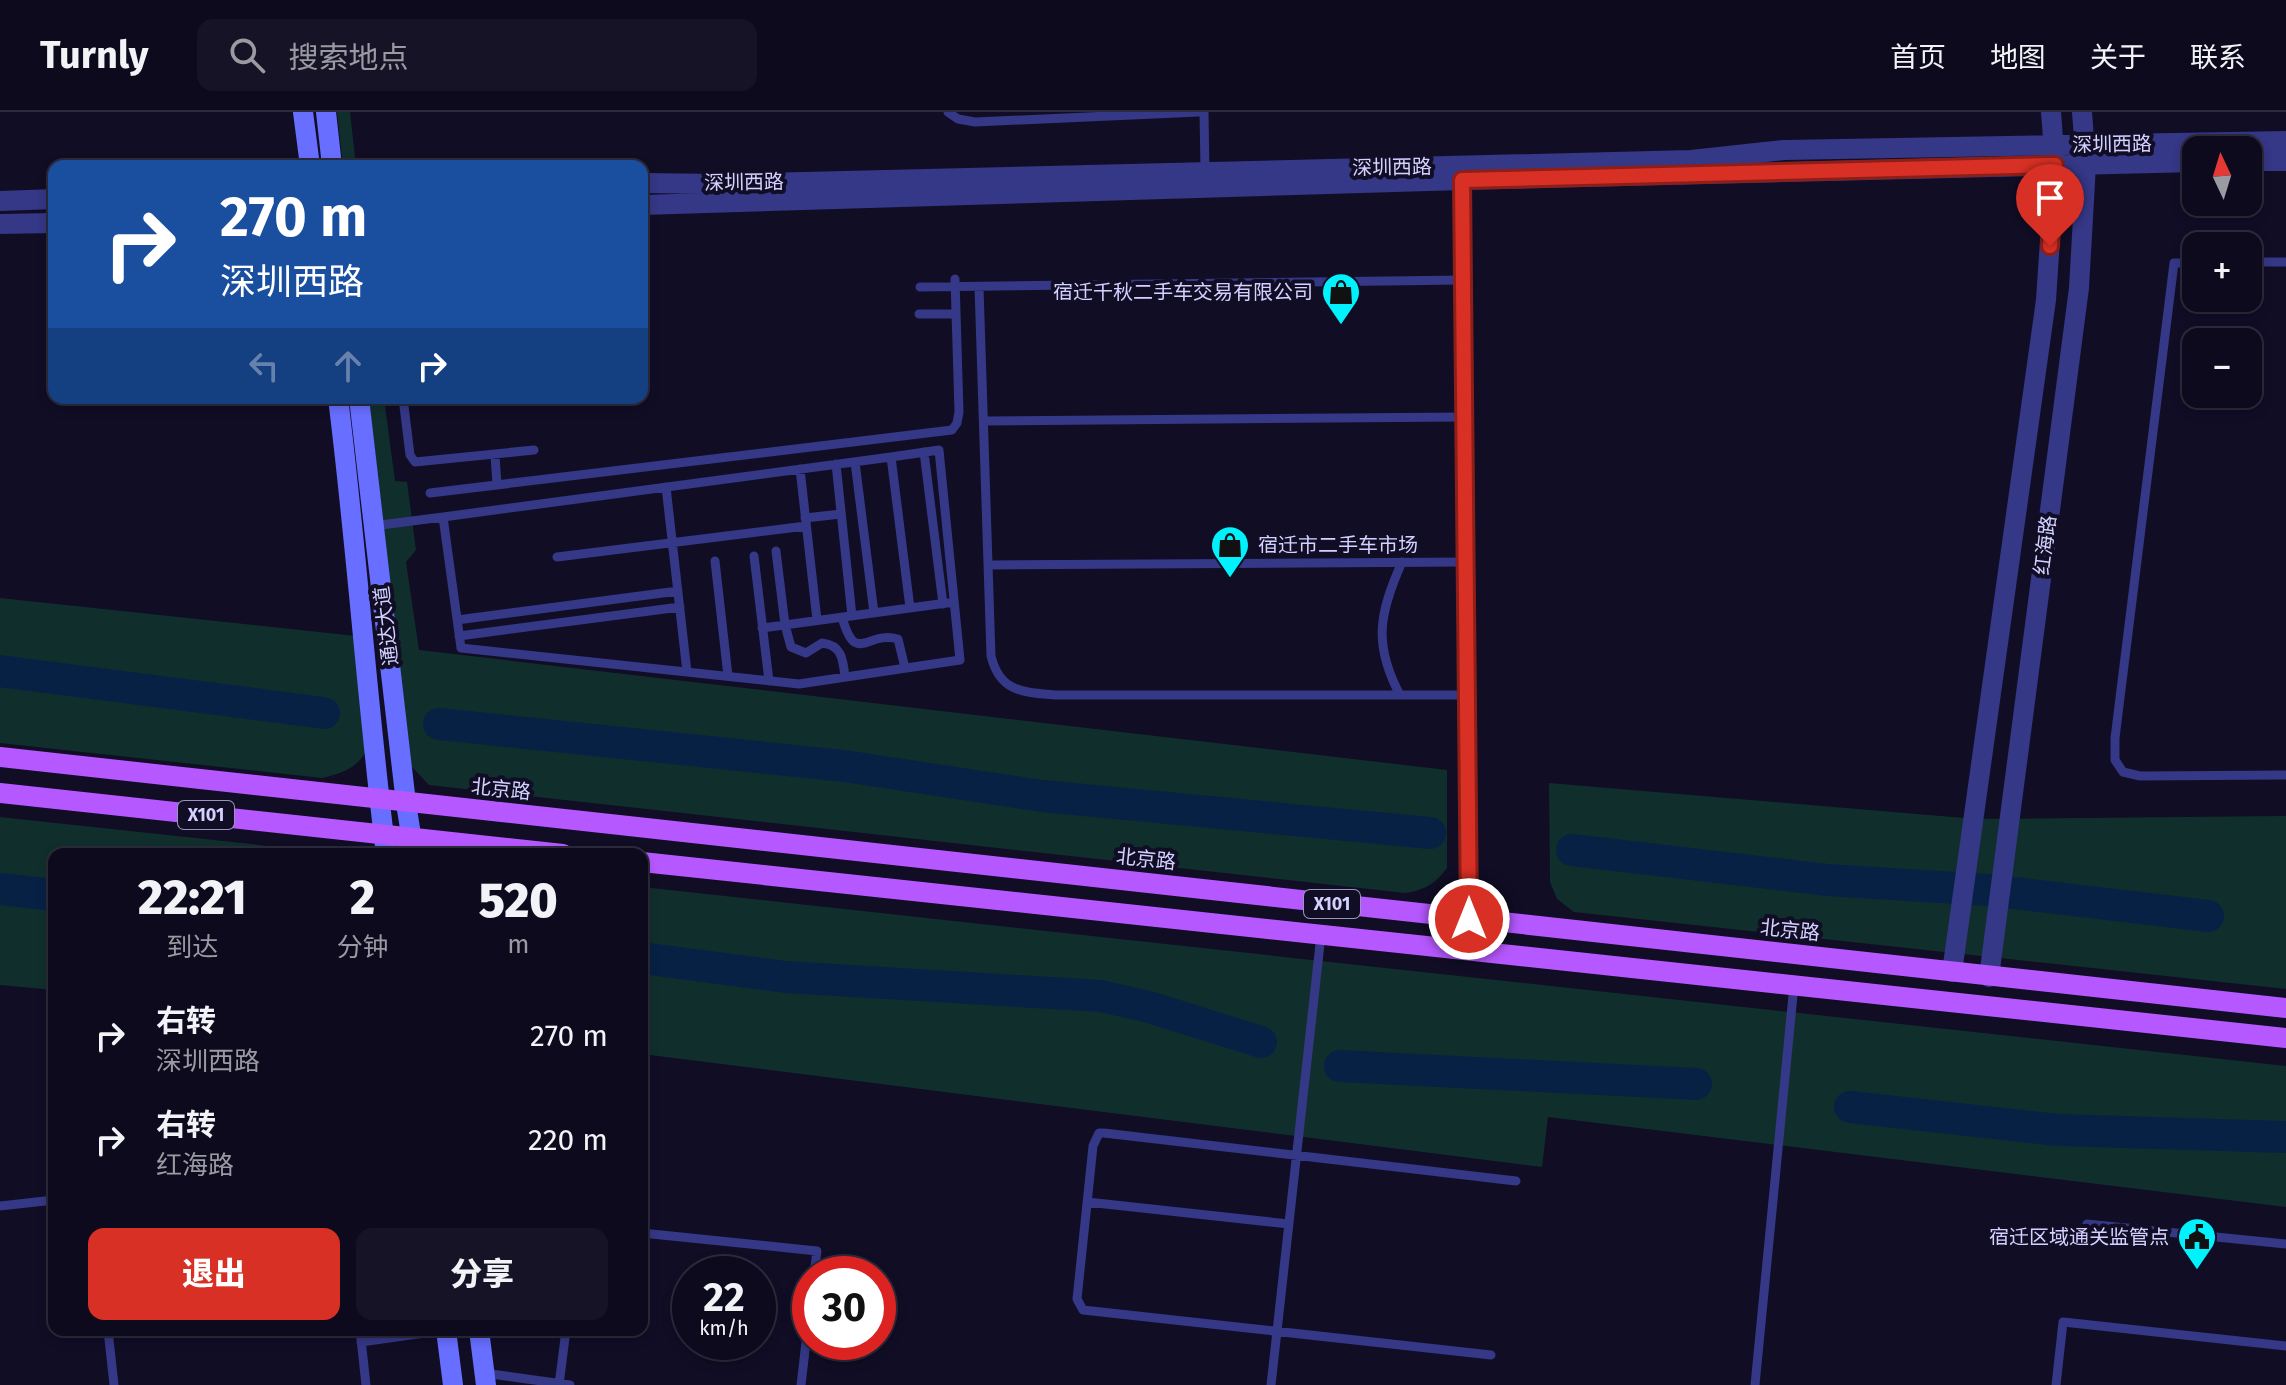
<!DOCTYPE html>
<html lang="zh">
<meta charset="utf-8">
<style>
body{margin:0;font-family:"Fira Sans","Noto Sans SC",sans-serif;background:#151325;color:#f1f3f6;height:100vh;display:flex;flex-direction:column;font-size:30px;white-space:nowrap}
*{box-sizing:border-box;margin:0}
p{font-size:26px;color:#9a9aa3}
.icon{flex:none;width:44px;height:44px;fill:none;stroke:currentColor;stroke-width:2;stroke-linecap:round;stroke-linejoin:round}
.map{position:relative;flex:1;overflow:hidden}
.sheet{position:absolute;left:48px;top:736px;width:600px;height:488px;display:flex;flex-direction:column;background:#0c0a1c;border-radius:16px;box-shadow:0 4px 12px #0003,0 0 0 2px #2c2b3b}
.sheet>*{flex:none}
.banner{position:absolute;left:48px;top:48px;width:600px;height:244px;border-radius:16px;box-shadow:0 4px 12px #0003,0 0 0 2px #2c2b3b;background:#1a4fa0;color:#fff;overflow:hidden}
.needle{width:52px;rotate:356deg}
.controls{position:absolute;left:2182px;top:24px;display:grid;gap:16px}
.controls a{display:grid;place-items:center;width:80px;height:80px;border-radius:16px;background:#0c0a1c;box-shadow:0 4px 12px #0003,0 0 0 2px #2c2b3b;font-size:40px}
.speed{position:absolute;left:672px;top:1144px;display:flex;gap:16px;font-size:40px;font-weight:700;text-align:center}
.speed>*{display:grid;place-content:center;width:104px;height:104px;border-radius:50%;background:#0c0a1c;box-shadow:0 4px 12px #0003,0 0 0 2px #2c2b3b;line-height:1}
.speed small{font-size:20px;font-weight:400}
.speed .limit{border:12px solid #d22;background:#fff;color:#111}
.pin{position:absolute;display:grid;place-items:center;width:68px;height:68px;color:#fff;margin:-82px -34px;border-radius:50% 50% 50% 0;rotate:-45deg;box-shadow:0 0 8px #0007}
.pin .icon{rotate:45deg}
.me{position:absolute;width:88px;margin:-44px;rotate:0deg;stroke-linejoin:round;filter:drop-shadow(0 0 6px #0008)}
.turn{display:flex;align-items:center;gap:28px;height:168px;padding:0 40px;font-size:36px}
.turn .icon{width:104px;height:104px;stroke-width:2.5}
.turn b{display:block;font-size:56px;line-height:68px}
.lanes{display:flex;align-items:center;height:76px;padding:0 40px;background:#0003;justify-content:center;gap:40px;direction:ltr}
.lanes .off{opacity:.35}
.eta{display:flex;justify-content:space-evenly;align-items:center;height:136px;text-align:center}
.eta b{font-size:48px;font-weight:800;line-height:56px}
.cta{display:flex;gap:16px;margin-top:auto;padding:16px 40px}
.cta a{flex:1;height:92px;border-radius:16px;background:#d93025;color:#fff;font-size:32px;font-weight:800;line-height:92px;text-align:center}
.cta a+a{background:#151325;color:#f1f3f6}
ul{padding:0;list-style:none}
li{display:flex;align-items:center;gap:24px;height:104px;padding:0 40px}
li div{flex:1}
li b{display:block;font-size:30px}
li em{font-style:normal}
header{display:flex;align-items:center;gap:48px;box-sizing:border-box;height:112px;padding:0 40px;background:#0c0a1c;border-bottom:2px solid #2c2b3b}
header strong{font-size:38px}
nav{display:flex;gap:44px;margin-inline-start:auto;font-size:28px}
.search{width:560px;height:72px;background:#151325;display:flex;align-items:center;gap:20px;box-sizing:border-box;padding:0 28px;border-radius:16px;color:#9a9aa3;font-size:30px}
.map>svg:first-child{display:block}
</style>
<header>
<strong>Turnly</strong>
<div class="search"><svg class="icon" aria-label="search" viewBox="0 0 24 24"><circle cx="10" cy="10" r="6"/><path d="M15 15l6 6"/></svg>搜索地点</div>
<nav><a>首页</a><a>地图</a><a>关于</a><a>联系</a></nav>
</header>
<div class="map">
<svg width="2286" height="1273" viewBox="0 0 2286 1273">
<rect width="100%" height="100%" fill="#100d25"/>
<!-- green -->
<path fill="#102f2c" d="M337,0h13l6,54h-13z
M369,286h15l11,83 12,1 9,68 -10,12 13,88 1028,120v98c-12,16 -22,22 -42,25l-976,-108 -19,-20z
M0,486l356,38 12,112c-10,20 -25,25 -46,30l-322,-35z
M1549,671l427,36 310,-3v173l-712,-77 -17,-13 -7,-17z
M0,705l343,37h-289v136l-54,-5z
M642,775l1644,179v141l-738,-90 -6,50 -900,-113z"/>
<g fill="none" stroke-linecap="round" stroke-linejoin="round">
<!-- river -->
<path stroke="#072144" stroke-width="32" d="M0,559l324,42
M439,612l405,42 198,30 388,37
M1572,738l255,30 162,10 219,26
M0,777l54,6
M642,846l144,19 315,19 48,11 112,35
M1340,954l356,18
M1850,995l208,23 228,7"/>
<!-- service -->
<path stroke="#353787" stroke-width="9" d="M948,0l10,7 17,3 224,-10
M1204,0l1,59
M2248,150h38
M2196,151h-22l-59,475v22l8,12 17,4 146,-1
M920,175l543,-7
M979,175l12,369c9,36 31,36 64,39h412
M919,202h37
M403,286l7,57 5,7 119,-12
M984,309l480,-4
M924,340l19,152
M495,343l2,30
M891,345l19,151
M855,350l19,151
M836,352l16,152
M800,357l17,151
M666,375l21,185
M430,381l522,-63 5,-7 2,-11 -4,-133
M805,406l36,-4
M373,414l70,-9 448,-60 48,-7 21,210 -161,24 -338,-36 -18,-131
M776,439l9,74 6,22 15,6 16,-10c20,2 21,17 23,34
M754,444l15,125
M557,445l249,-31
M715,449l13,115
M989,453l477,-3
M842,505c14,50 25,13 56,22l7,29
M457,508l221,-29
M762,516l192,-26
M459,524l221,-29
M1400,583c-27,-51 -21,-81 2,-133
M1087,1090l202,22
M0,1094l54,-6
M2087,1112l199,20
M642,1121l175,18 -3,23
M108,1218l6,55
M360,1218l6,55
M361,1230l85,-12
M1491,1243l-408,-45 -6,-11 16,-153 6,-13h5l412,48
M484,1261l86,12
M559,1273l7,-55
M801,1273l9,-77
M1271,1273l50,-450
M1755,1273l39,-400
M2056,1273l7,-63 223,24"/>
<!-- minor -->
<path stroke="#353787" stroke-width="18" d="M1462,68l7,739"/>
<!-- tertiary -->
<path stroke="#353787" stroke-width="20" d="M2248,49h38
M642,71l81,1 968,-24 93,-10 502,-9
M0,89l54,-2
M642,93l820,-25 734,-18
M0,112l54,-1
M1952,860l94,-672 9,-135 -4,-53
M1989,865l90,-689 7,-123 -4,-53"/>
<!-- secondary -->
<path stroke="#686eff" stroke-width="20" d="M303,0l7,54
M326,0l6,54
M338,286c19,152 29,304 48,456
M359,286l47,405 8,51
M446,1218l7,55
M479,1218l7,55"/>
<!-- primary -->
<path stroke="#b658ff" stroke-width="20" d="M0,645l2286,251
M0,681l563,61
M642,750l1644,176"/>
</g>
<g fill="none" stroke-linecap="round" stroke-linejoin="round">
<defs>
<path id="route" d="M1469,807l-7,-739 593,-15 -5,81"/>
</defs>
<!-- route casing -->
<use href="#route" stroke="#8d1f18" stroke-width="20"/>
<!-- route -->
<use href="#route" stroke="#d93025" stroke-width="14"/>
</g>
<!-- icons -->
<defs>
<symbol id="shop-pin" viewBox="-11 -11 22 30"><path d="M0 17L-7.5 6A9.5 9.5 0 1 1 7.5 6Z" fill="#00f3fc" stroke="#100d25"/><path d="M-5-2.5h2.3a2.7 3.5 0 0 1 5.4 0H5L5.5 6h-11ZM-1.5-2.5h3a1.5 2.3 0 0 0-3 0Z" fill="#111"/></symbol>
<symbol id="civic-pin" viewBox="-11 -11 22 30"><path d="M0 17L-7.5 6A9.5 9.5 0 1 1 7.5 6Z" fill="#00f3fc" stroke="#100d25"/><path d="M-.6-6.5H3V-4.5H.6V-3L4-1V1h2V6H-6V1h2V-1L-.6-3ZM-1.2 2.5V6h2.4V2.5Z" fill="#111"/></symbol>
</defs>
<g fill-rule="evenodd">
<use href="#shop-pin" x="1319" y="158" width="44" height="60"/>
<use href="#shop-pin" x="1208" y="411" width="44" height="60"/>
<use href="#civic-pin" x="2175" y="1103" width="44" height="60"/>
</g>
<g text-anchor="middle" stroke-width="8" stroke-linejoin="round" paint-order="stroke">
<!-- shield labels -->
<g fill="#100d25" stroke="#9896be" stroke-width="2">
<rect x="178" y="689" width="56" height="28" rx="6"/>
<rect x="1304" y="778" width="56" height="28" rx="6"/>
</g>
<g font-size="18" font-weight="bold" fill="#d3d1ff">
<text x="206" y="709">X101</text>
<text x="1332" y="798">X101</text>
</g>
<!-- street labels -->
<g font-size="20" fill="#d3d1ff" stroke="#100d25">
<text transform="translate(2112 32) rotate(-1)" y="7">深圳西路</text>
<text transform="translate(1392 55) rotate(-1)" y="7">深圳西路</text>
<text transform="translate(744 70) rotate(-1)" y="7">深圳西路</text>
<text transform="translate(2045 433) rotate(-83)" y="7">红海路</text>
<text transform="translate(386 514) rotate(-97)" y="7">通达大道</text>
<text transform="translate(501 677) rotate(6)" y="7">北京路</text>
<text transform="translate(1146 747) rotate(6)" y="7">北京路</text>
<text transform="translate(1790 818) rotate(6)" y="7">北京路</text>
</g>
<!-- poi labels -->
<g font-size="20" fill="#d3d1ff" stroke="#100d25" text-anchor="end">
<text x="1313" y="187">宿迁千秋二手车交易有限公司</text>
<text x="1258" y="440" text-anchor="start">宿迁市二手车市场</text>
<text x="2169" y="1132">宿迁区域通关监管点</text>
</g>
</g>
</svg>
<div class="controls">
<a><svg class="needle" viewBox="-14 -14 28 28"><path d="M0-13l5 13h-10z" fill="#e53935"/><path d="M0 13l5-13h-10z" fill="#9a9aa3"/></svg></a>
<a>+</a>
<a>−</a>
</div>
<div class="speed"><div>22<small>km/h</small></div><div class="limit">30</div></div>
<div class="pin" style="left:2050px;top:134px;background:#d93025"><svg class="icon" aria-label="arrive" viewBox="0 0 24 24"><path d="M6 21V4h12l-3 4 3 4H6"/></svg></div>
<svg class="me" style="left:1469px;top:807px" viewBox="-20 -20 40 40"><circle r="17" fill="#d93025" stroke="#fff" stroke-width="3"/><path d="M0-11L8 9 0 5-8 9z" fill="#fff"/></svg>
<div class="banner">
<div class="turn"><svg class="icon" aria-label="right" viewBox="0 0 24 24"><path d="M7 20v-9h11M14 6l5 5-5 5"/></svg><div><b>270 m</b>深圳西路</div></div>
<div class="lanes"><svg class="icon off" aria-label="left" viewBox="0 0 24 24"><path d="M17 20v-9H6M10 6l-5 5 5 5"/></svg><svg class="icon off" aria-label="ahead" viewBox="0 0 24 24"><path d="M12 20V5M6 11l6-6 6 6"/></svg><svg class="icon" aria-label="right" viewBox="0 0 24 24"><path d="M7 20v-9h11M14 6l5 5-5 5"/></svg></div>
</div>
<section class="sheet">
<div class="eta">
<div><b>22:21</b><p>到达</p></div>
<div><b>2</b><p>分钟</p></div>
<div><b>520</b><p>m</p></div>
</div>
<ul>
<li><svg class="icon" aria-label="right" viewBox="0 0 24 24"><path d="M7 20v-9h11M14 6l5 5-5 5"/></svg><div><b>右转</b><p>深圳西路</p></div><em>270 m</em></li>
<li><svg class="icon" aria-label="right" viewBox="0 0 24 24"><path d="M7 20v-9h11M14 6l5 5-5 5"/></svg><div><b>右转</b><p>红海路</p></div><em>220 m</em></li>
</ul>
<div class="cta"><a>退出</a><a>分享</a></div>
</section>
</div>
